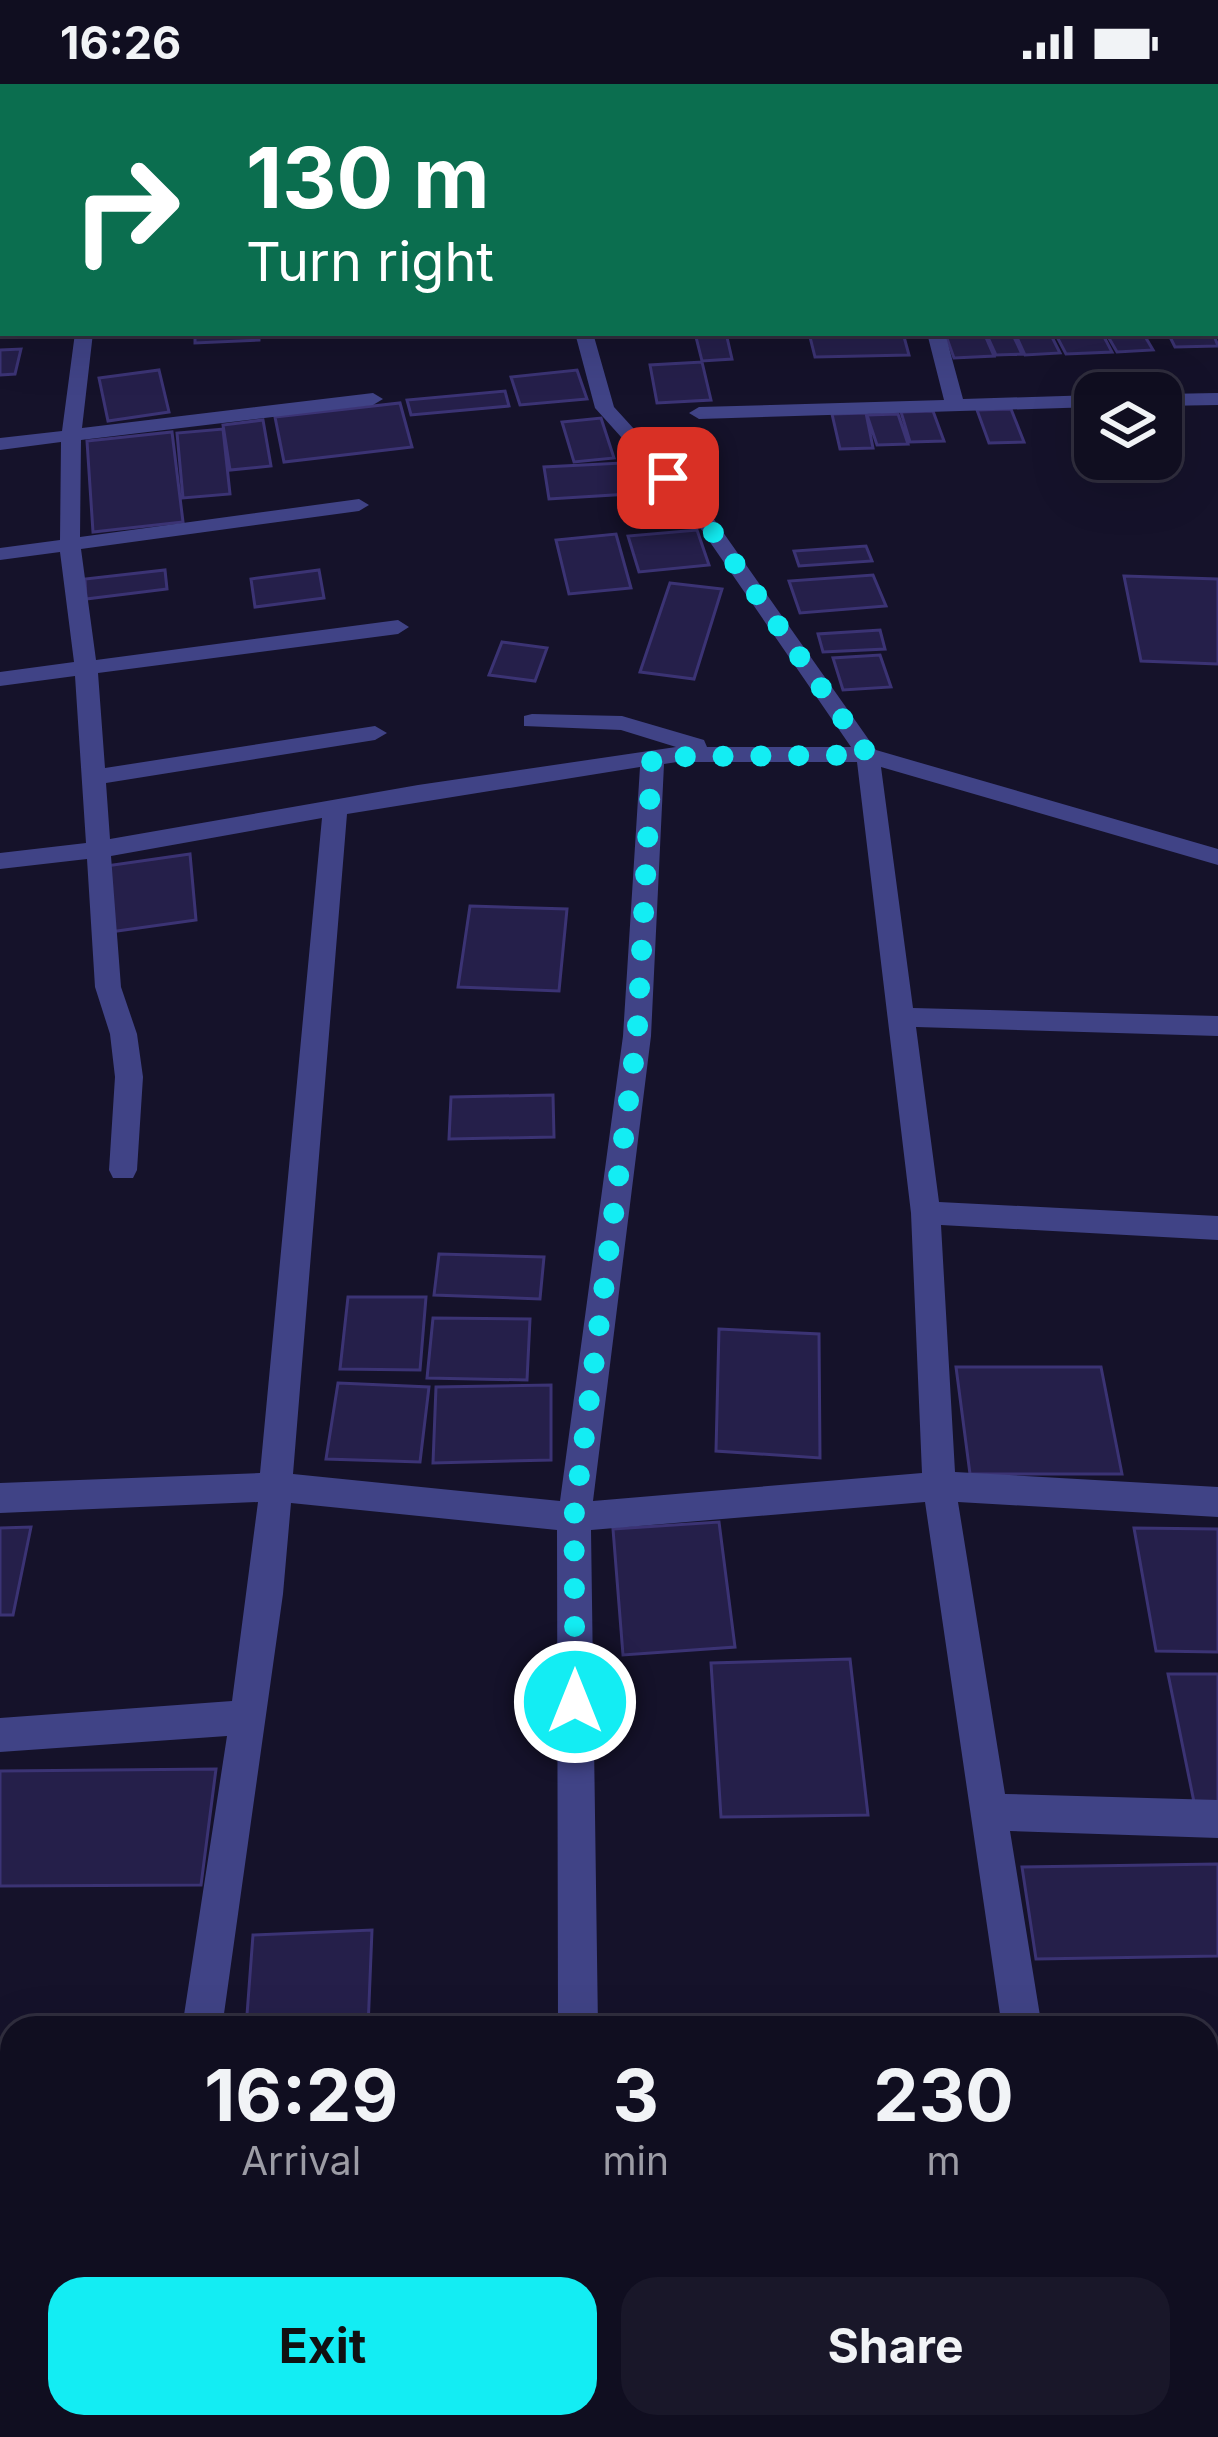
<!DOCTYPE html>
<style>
body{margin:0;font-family:Inter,sans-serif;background:#191729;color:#f1f3f6;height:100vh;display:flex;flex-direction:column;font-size:45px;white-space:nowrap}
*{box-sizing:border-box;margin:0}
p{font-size:39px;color:#9c9ca5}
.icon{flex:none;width:66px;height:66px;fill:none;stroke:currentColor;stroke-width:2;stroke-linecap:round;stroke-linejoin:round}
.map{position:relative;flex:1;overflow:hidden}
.panel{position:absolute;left:0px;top:1932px;width:1218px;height:423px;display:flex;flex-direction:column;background:#100e20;border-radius:36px 36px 0 0;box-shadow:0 12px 48px #0002,0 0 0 3px #302e3e}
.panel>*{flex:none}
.hud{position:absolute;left:0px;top:0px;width:1218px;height:252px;box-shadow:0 12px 48px #0002,0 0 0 3px #302e3e;background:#0b6e4f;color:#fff;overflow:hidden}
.controls{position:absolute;left:1074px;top:288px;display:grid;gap:24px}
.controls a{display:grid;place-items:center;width:108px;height:108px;border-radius:24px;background:#100e20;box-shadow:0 12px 48px #0002,0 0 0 3px #302e3e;font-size:60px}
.pin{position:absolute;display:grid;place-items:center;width:102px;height:102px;color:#fff;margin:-51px;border-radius:24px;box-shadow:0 6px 18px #0006}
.me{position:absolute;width:132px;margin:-66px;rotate:0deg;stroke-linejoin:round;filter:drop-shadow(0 0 9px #0008)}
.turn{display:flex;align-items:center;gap:42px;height:252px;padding:0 48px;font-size:54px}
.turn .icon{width:156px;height:156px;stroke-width:2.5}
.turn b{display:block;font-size:84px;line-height:102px}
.eta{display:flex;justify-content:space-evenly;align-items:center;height:204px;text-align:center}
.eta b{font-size:72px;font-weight:700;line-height:84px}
.primary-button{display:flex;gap:24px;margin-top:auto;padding:24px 48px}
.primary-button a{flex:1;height:138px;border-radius:36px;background:#13edf3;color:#111;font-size:48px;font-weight:700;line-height:138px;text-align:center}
.primary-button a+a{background:#191729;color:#f1f3f6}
.status{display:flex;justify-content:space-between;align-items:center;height:84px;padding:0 60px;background:#100e20;direction:ltr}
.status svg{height:33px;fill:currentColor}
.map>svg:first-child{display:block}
</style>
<div class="status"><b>16:26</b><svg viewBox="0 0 49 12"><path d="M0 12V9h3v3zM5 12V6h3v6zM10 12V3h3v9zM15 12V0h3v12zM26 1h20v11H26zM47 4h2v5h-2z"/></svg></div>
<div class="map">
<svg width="1218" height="2353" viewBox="0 0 1218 2353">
<rect width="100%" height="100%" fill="#15122a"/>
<!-- building -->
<path fill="#251f4a" stroke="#3b3374" stroke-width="3" d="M195,249h64v7l-64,3z
M695,249h31l6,26 -30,2z
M809,249h94l6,22 -94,2z
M945,249h39l10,23 -40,2z
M986,249h26l10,21 -26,1z
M1015,249h35l10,20 -35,2z
M1055,249h47l10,19 -46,2z
M1106,249h37l10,17 -36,2z
M1168,249h45l5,13 -43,1z
M21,265l-6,25 -15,1v-25z
M702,278l9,38 -54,3 -7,-38z
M159,286l10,42 -61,9 -9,-43z
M577,286l10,29 -67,6 -9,-28z
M505,307l4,15 -98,9 -4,-15z
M400,319l12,44 -128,15 -9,-45z
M1011,325l13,33 -35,1 -12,-33z
M933,327l11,30 -34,1 -9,-30z
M866,329l7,35 -33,1 -8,-35z
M898,330l10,30 -31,1 -10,-30z
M601,334l13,40 -40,4 -12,-40z
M263,336l8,46 -41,4 -7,-45z
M223,345l7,65 -47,4 -6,-65z
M172,348l11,90 -90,10 -6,-91z
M622,379l7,31 -80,5 -5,-32z
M697,446l12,35 -70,7 -11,-36z
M616,450l15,54 -62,6 -13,-54z
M866,462l6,15 -73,5 -5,-15z
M165,486l2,19 -81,10 -1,-20z
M319,486l5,28 -69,9 -4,-28z
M873,491l13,31 -86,7 -11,-32z
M1124,492l94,3v85l-77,-3z
M670,499l52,6 -28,90 -54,-7z
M880,546l5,19 -62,3 -5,-18z
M502,558l45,6 -12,33 -46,-6z
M880,571l11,32 -48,3 -10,-32z
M190,770l6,66 -86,12 -4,-66z
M470,822l97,3 -8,82 -101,-4z
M553,1011l1,42 -105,2 2,-42z
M439,1170l105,3 -4,42 -106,-4z
M348,1213h78l-6,73 -80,-1z
M433,1234l97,1 -3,61 -100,-2z
M719,1245l100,5 1,124 -104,-7z
M956,1283h145l21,107h-152z
M338,1299l91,4 -9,75 -94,-3z
M551,1301v75l-118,3 3,-76z
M719,1438l16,125 -112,8 -10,-126z
M31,1443l-18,88h-13v-87z
M1134,1444l84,1v123l-62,-1z
M850,1575l18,156 -147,2 -10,-154z
M1168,1590h50v133h-23z
M216,1685l-15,116 -201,1v-115z
M1218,1780v92l-182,3 -14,-92z
M372,1846l-4,98h-122l7,-93z
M1206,1976h12v168l-12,1z
M12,2028v163l-12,2v-164z
M1206,2167h12v119l-12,-1z
M536,2343h164l1,10h-165z"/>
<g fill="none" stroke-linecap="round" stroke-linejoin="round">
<!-- minor -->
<path fill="#404386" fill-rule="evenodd" d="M26,0h16l-18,3z
M156,0h16l-17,3z
M482,0h102l-104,3z
M1038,0h16l2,3h-16z
M3,45v14l-3,1v-14z
M1215,51h3v10h-3z
M1215,119h3v10h-3z
M1215,217h3v10h-3z
M0,228h3v10h-3z
M75,249h18l-11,95 291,-35 10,6 -10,6 -292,35 -1,97 279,-38 10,6 -10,6 -278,38 15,111 302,-40 11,7 -11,7 -300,39 7,95 270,-42 12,7 -12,7 -269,43 4,56 308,-54 258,-38 -55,-17 -97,-4v-10l8,-2 90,2 82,24 3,7h144l-159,-231 -97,-108 -20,-75h18l21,74 92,101 170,242 342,99v16l-337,-98 32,241 305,8v20l-302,-9 23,175 279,14v24l-277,-15 14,247 263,15v30l-260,-15 47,292 213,6v38l-208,-7 32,197h-40l-77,-526 -334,28 7,498h-40l-1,-498 -266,-27 -8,91 -61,434h-40l45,-292 -227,16v-34l232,-17 26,-199 -258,11v-30l260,-10 62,-655 -211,38 10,131 16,47 6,43 -6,93 -4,8h-20l-4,-8 6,-93 -5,-43 -15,-47 -8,-128 -87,10v-16l86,-10 -11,-167 -75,10v-14l74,-10 -14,-110 -60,8v-12l60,-8 1,-98 -61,8v-12l62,-7zM677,678h180l54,451 11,260 -329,28 58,-465 13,-272zM640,683l-17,269 -63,465 -267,-27 54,-660z
M927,249h18l18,66 132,-4v12l-396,12 -10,-6 10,-6 245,-7z
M1218,309v12l-57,1v-12z
M12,1981v40l-12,1v-40z
M135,2343h44l-2,10h-44z
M279,2343h85l-4,10h-85z
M502,2343h44v10h-44z"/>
</g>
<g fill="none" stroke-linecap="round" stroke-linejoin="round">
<!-- route -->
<path stroke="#13edf3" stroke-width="21" stroke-dasharray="0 37.8" d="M575,1618l-1,-186 63,-480 15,-279 216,-2 -169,-243 -31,-34"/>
</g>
</svg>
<div class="controls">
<a><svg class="icon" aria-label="layers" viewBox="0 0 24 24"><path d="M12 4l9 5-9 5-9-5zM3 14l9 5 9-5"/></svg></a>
</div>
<div class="pin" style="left:668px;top:394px;background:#d93025"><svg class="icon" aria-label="arrive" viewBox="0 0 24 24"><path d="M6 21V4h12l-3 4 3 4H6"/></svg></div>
<svg class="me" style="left:575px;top:1618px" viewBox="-20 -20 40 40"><circle r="17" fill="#13edf3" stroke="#fff" stroke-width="3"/><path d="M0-11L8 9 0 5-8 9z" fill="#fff"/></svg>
<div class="hud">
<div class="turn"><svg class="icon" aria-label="right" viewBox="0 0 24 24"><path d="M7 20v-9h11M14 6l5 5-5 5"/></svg><div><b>130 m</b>Turn right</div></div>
</div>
<section class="panel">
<div class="eta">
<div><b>16:29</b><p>Arrival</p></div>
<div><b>3</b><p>min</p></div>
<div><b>230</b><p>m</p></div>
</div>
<div class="primary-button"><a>Exit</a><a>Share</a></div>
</section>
</div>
